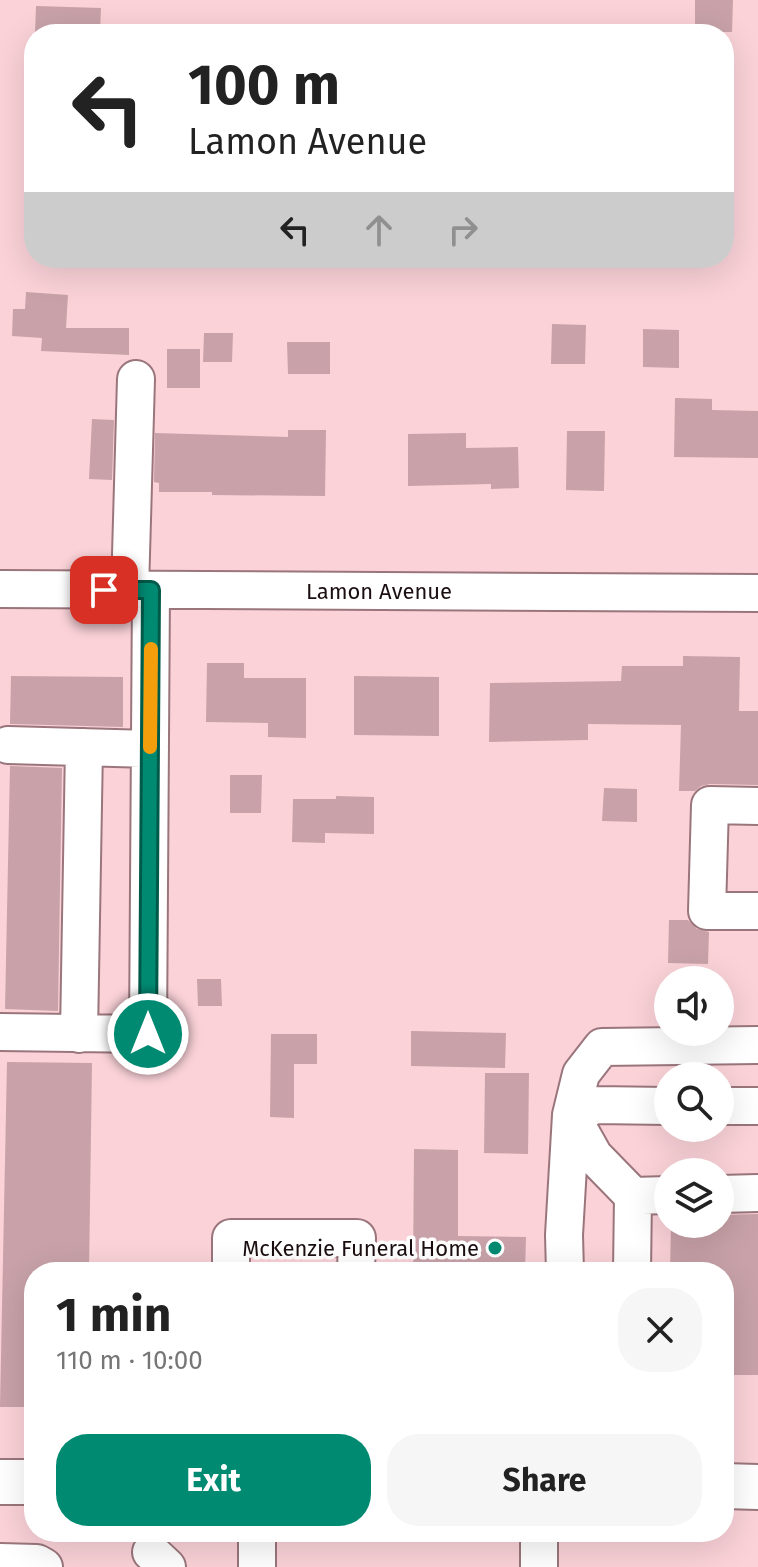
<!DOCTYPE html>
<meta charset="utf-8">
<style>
body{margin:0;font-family:"Fira Sans",sans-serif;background:#f6f6f6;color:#222;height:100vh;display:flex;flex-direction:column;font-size:30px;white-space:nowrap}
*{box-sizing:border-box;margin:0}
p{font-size:26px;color:#767676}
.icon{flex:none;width:44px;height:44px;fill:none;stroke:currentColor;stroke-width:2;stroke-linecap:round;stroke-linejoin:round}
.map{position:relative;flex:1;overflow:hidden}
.sheet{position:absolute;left:24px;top:1262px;width:710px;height:280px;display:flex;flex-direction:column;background:#fff;border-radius:32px;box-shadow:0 8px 32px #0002}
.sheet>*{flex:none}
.guide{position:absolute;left:24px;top:24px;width:710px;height:244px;border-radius:32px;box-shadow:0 8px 32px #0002;background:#fff;color:#222;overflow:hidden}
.tools{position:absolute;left:654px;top:966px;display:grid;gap:16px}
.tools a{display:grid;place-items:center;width:80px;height:80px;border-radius:50%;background:#fff;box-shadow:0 8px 32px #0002;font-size:40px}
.pin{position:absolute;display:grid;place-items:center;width:68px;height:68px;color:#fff;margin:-34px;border-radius:16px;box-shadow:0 4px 12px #0006}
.me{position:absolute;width:88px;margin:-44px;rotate:0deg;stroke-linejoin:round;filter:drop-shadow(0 0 6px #0008)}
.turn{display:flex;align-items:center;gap:28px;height:168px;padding:0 32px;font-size:36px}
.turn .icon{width:104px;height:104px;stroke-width:2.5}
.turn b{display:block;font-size:56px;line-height:68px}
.lanes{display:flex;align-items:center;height:76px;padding:0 32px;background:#0003;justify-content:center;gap:40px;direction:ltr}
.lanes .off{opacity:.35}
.round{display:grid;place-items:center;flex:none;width:84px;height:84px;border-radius:32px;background:#f6f6f6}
.headline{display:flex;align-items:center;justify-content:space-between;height:136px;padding:0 32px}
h1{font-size:48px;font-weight:700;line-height:60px}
.button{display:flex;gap:16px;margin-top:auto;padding:16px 32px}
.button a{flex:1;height:92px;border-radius:32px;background:#008a72;color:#fff;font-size:32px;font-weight:700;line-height:92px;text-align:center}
.button a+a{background:#f6f6f6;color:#222}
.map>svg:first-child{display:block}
</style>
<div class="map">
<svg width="758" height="1567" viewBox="0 0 758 1567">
<rect width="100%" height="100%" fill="#fad2d8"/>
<!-- building -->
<path fill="#c8a2a8" d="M695,0h38l-1,32h-37z
M36,6l65,2 -1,26h-65z
M26,292l42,3 -2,33h63v27l-88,-4 1,-13 -30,-2 1,-27h12z
M552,324l34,1 -1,39h-34z
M643,329l36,1v38l-36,-1z
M204,333h29l-1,29h-29z
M287,342h43v32h-42z
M167,349h33v39h-33z
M675,398l37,1v11l46,1v47l-84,-1z
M92,419l22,1 -2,60 -23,-1z
M288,430h38l-1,66 -113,-1v-3h-53v-9l-5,-1 1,-49 133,4z
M567,431h38l-1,60 -38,-1z
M466,433v15l52,-1 1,41 -28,1v-5l-83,2v-52z
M683,656l57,1 -1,54h19v74l-48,-1 -9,2 -6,5h-16l2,-66 -93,-1v16l-99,2 1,-59 131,-2 1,-15h61z
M207,663h37v15h62v60l-38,-1v-14l-62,-1z
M11,676l112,1v50l-113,-3z
M354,676l85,1v59l-85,-1z
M10,766l52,2 -4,243 -53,-2z
M230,775h32l-1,38h-31z
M604,788l33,1v33l-35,-1z
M336,796l38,1v37l-49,-1v10l-33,-1 1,-43h43z
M669,920h19l9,9 12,3 -1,32 -40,-1z
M197,979h24l1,27h-24z
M411,1031l95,2 -1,35 -94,-2z
M271,1034h46v30h-23v54l-24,-1z
M7,1062l85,1 -3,209h-55v135h-34z
M485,1073h44l-1,81 -44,-1z
M414,1149l44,1v86l68,1 -1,35h-112z
M758,1214v161h-34v-103h-54l1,-48h49v-9z"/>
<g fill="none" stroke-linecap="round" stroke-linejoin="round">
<defs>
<path id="minor" d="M0,589l758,4
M130,590l6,-211
M8,745l142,4
M758,806l-48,-1 -3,106h51
M0,1032l148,2 3,-444
M79,1034l5,-287
M720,1106h38
M571,1115l23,41 39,40 -1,76
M571,1115l25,-10 72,1
M720,1194l38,-1
M633,1196l35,-1
M231,1272v-34h126l-1,34
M565,1272l-1,-37 7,-120 10,-41 21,-27 156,-2
M257,1532v35
M539,1532v35
M151,1552l16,15
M0,1562l37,1 7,4"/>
<path id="major" d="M0,1482h34
M724,1486l34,1"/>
</defs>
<!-- minor casing -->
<use href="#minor" stroke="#9a767c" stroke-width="40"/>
<!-- major casing -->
<use href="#major" stroke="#9a767c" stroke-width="48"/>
<!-- minor -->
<use href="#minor" stroke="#fff" stroke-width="36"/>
<!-- major -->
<use href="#major" stroke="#fff" stroke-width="44"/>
</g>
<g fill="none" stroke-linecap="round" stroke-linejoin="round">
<defs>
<path id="route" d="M104,590h47l-3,444"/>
</defs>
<!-- route casing -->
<use href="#route" stroke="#005a4a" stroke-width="20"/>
<!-- route -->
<use href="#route" stroke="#008a72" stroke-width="14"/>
<!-- slow -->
<path stroke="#f59e0b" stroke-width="14" d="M150,747l1,-98"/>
</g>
<!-- markers -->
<circle fill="#008a72" stroke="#fff" stroke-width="3" cx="495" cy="1248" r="8"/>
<g text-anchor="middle" stroke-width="7" stroke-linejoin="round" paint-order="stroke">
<!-- street labels -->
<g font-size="22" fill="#1b0e10" stroke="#fff">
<text x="379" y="599">Lamon Avenue</text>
</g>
<!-- poi labels -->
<g font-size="22" fill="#1b0e10" stroke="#fff" text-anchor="end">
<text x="479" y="1256">McKenzie Funeral Home</text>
</g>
</g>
</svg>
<div class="tools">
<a><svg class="icon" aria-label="sound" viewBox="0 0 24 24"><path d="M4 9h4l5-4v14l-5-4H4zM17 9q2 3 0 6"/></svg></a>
<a><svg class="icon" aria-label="search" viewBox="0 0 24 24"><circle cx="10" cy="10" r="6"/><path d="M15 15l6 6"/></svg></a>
<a><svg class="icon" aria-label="layers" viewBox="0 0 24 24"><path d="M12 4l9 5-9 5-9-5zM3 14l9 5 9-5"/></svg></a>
</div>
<div class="pin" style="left:104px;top:590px;background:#d93025"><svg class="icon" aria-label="arrive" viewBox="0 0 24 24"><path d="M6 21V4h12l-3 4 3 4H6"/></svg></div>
<svg class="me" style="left:148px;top:1034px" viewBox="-20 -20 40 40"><circle r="17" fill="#008a72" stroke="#fff" stroke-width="3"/><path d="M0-11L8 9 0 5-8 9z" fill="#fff"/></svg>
<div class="guide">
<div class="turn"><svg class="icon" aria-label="left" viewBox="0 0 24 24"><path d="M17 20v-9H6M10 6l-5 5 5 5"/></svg><div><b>100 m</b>Lamon Avenue</div></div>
<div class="lanes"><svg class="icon" aria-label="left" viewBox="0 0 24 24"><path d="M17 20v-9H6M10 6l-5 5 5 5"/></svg><svg class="icon off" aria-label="ahead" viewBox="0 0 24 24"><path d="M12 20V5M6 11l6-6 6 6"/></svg><svg class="icon off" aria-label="right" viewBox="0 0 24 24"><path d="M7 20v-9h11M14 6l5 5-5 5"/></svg></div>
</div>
<section class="sheet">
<div class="headline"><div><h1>1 min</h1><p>110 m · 10:00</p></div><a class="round"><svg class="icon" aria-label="close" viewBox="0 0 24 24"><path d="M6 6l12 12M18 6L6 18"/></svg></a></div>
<div class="button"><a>Exit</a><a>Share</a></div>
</section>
</div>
